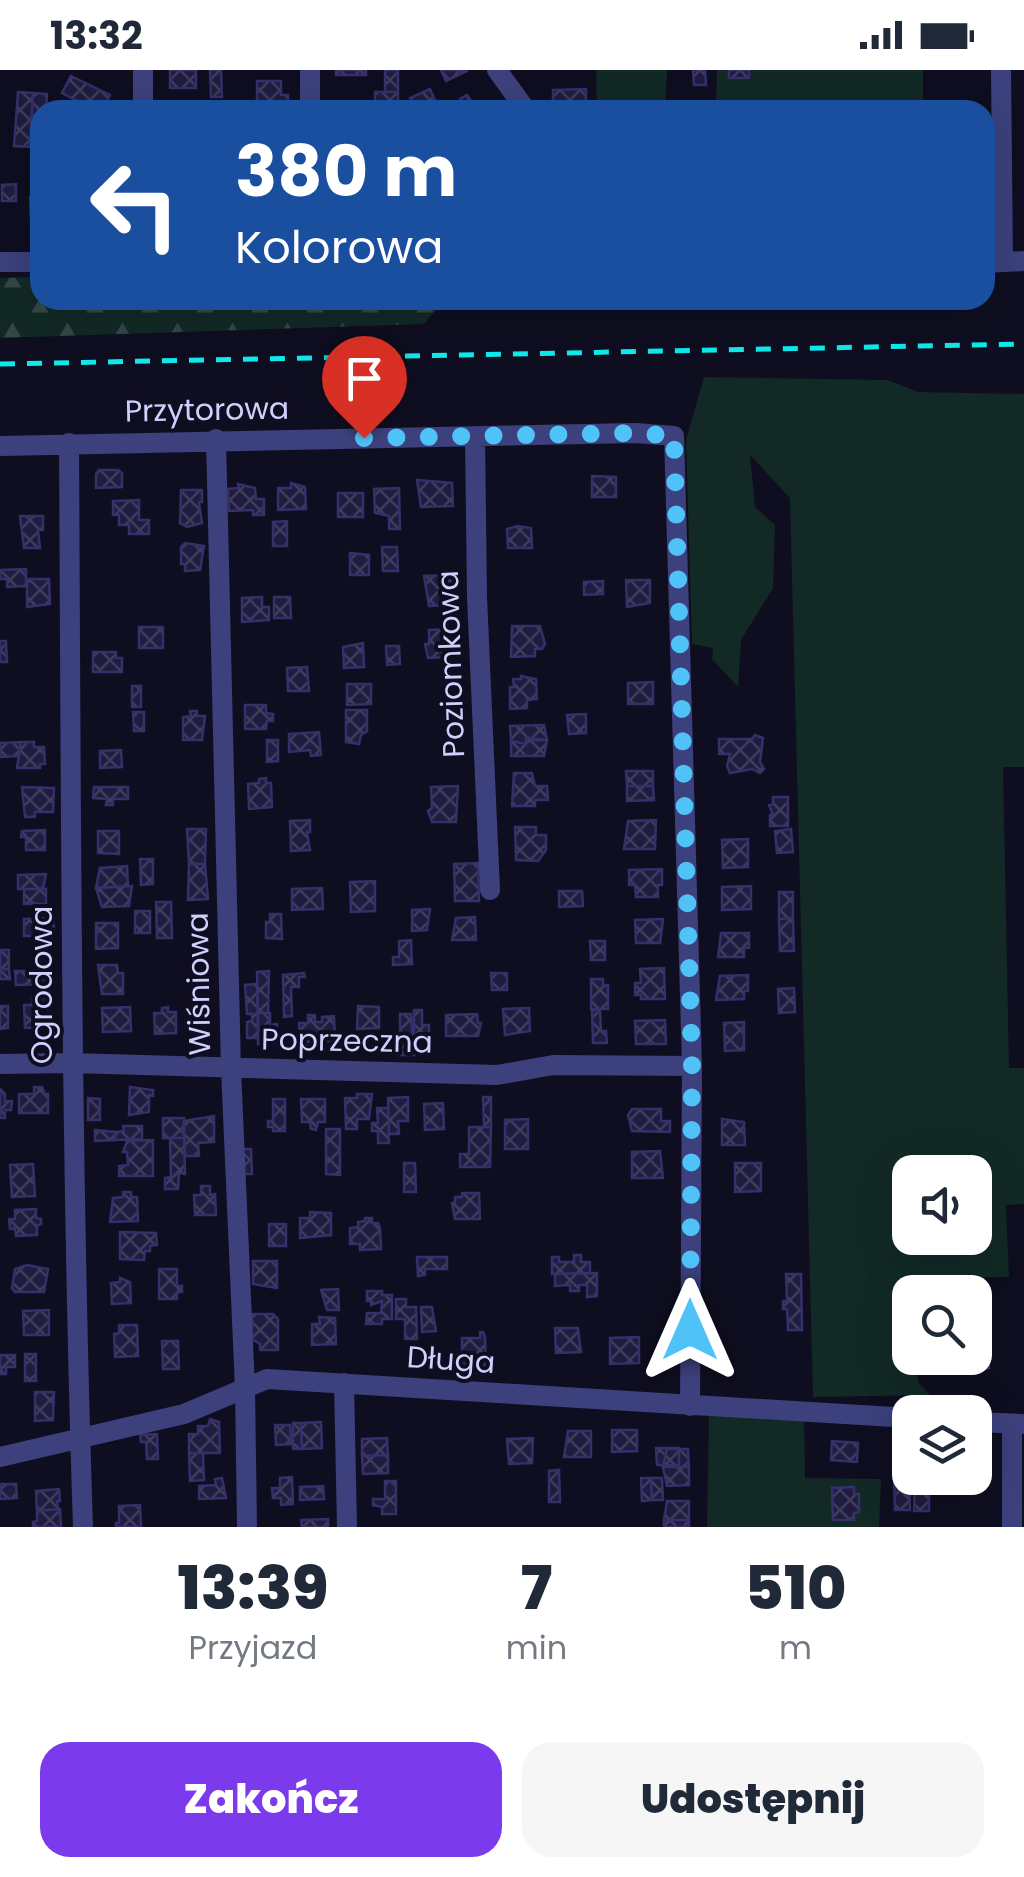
<!DOCTYPE html>
<html lang="pl">
<meta charset="utf-8">
<style>
body{margin:0;font-family:Poppins,sans-serif;background:#f6f6f7;color:#1f2937;height:100vh;display:flex;flex-direction:column;font-size:38px;white-space:nowrap}
*{box-sizing:border-box;margin:0}
p{font-size:32px;color:#747a83}
.icon{flex:none;width:55px;height:55px;fill:none;stroke:currentColor;stroke-width:2;stroke-linecap:round;stroke-linejoin:round}
.map{position:relative;height:1457px;overflow:hidden}
.drawer{display:flex;flex-direction:column;background:#fff;flex:1}
.drawer>*{flex:none}
.hud{position:absolute;left:30px;top:30px;width:965px;height:210px;border-radius:30px;box-shadow:0 10px 40px #0002;background:#1a4fa0;color:#fff;overflow:hidden}
.controls{position:absolute;left:892px;top:1085px;display:grid;gap:20px}
.controls a{display:grid;place-items:center;width:100px;height:100px;border-radius:20px;background:#fff;box-shadow:0 10px 40px #0002;font-size:50px}
.pin{position:absolute;display:grid;place-items:center;width:85px;height:85px;color:#fff;margin:-102px -42px;border-radius:50% 50% 50% 0;rotate:-45deg;box-shadow:0 0 10px #0007}
.pin .icon{rotate:45deg}
.me{position:absolute;width:110px;margin:-55px;rotate:0deg;stroke-linejoin:round;filter:drop-shadow(0 0 8px #0008)}
.turn{display:flex;align-items:center;gap:35px;height:210px;padding:0 40px;font-size:45px}
.turn .icon{width:130px;height:130px;stroke-width:2.5}
.turn b{display:block;font-size:70px;line-height:85px}
.eta{display:flex;justify-content:space-evenly;align-items:center;height:170px;text-align:center}
.eta b{font-size:60px;font-weight:800;line-height:70px}
.button{display:flex;gap:20px;margin-top:auto;padding:20px 40px}
.button a{flex:1;height:115px;border-radius:30px;background:#7c3aed;color:#fff;font-size:40px;font-weight:800;line-height:115px;text-align:center}
.button a+a{background:#f6f6f7;color:#1f2937}
.status{display:flex;justify-content:space-between;align-items:center;height:70px;padding:0 50px;background:#fff;direction:ltr}
.status svg{height:28px;fill:currentColor}
.map>svg:first-child{display:block}
</style>
<div class="status"><b>13:32</b><svg viewBox="0 0 49 12"><path d="M0 12V9h3v3zM5 12V6h3v6zM10 12V3h3v9zM15 12V0h3v12zM26 1h20v11H26zM47 4h2v5h-2z"/></svg></div>
<div class="map">
<svg width="1024" height="1457" viewBox="0 0 1024 1457">
<defs>
<pattern id="forest-firs" width="22" height="20" patternUnits="userSpaceOnUse" patternTransform="scale(2.5)"><rect width="22" height="20" fill="#122926"/><path d="M5 1l3.5 6h-7zM16 11l3.5 6h-7z" fill="#334746"/></pattern>
<pattern id="building-cross-hatch" width="8" height="8" patternUnits="userSpaceOnUse" patternTransform="scale(2.5)"><rect width="8" height="8" fill="#1f1c3f"/><path d="M0 0l8 8M0 8l8-8" fill="none" stroke="#3e3c5c"/></pattern>
</defs>
<rect width="100%" height="100%" fill="#0f0e20"/>
<!-- green -->
<path fill="#122926" fill-rule="evenodd" d="M596,0h71l-2,40h-68z
M717,0h206v40h-207z
M704,307l183,3 31,12 106,2v373h-21l6,301h15v136l-18,1 3,72 -94,1 1,14h-6v66h8v24l12,13 -117,2 -23,-899 -40,-43 5,52 20,18 -2,63 -32,52 -3,47 -26,-28 1,-11 -21,-4 -6,-204zM975,1102v66h-65v-66z
M709,1345l95,4 1,59 76,1 -2,48h-172z"/>
<!-- forest -->
<path fill="url(#forest-firs)" d="M40,207v23h396l2,7 -14,17 -424,14v-60z"/>
<!-- building -->
<path fill="url(#building-cross-hatch)" stroke="#352f6a" stroke-width="2.5" d="M170,0h26v18h-26z
M210,0h11l1,27h-11z
M336,0h30v5h-30z
M385,0h13v22h-13z
M441,0h26v1l-21,10z
M693,0h12l1,15h-12z
M729,0h20v8h-20z
M71,6l39,19 -8,15h-7l-33,-17z
M257,11h24v14h7v10h-7v5h-24z
M430,19l5,11 -7,3 2,5h-15l-5,-10z
M586,19v21h-33v-20z
M18,22l15,1 -3,54 -16,-1z
M375,22h23v14l-23,1z
M33,23l14,1 -1,16h-6v16h-9z
M467,25l9,12 -22,3 8,-7 -2,-4z
M196,33v7h-24v-6z
M363,33v7h-24v-6z
M16,114v17h-14v-16z
M30,127h10v23h-9z
M99,400h19l4,3v14l-26,1v-14z
M592,406l24,1v20h-24z
M417,410l35,3 1,23 -32,1z
M291,413l14,4 1,22 -28,1v-22h13z
M238,414l17,4 1,11h8v16h-11v-5l-24,1 -1,-22 11,-1z
M399,418l1,41h-11v-13l-14,-3 -1,-24z
M181,420h21v12h-3l3,21 -15,4 -7,-4z
M338,423h25v24h-25z
M139,430v20h10v14h-20v-9h-10v-10h-6v-14z
M20,446h23v14h-5l2,18h-16z
M287,451v25h-14v-24z
M517,456l14,2 1,20h-24l-1,-19z
M185,473l19,3 -4,24 -15,1v-7h-4v-17z
M382,477h15l1,24h-15z
M350,483l19,2v20h-19z
M26,499v17l-19,1v-8h-7v-9z
M452,505l2,16 -5,2 1,12 -21,1 -5,-30z
M27,509h22l1,25 -23,3z
M626,510h24v23l-23,4z
M603,511v13l-19,1v-13z
M262,527v10h7v13l-27,2v-24z
M274,527h16l1,21h-17z
M512,556h28l5,18 -3,5h-7v7l-24,1z
M139,557h24v21h-24z
M451,559l1,28 -24,1 -3,-14h4v-14z
M0,571h6l1,21h-7z
M363,573l1,24 -20,1 -1,-21z
M386,576h13l1,18 -13,1z
M93,582h23v6h6v14h-29z
M307,597l2,24h-21l-1,-23z
M521,606l15,3 1,20 -10,1v8l-17,1v-22h4l-1,-8h8z
M653,612v22h-25v-21z
M347,614h24v20l-24,1z
M132,616h9v21h-9z
M245,635h21v8l7,1v7h-6l-1,8h-21z
M346,640h21v21l-6,4 -2,9 -13,-2z
M190,641h7v5h8l-3,24h-19v-23l8,-1z
M133,642h11v19h-10z
M586,644v19l-17,1 -2,-19z
M544,655l3,15h-15v-2h-6v6l-15,-3 -1,-15z
M319,662l2,23 -10,1 -1,-6 -21,2v-18z
M755,665l8,3 -3,24 4,7 -4,4 -8,-4 -22,4 -3,-7 3,-12h-11v-15h33z
M526,668l21,2 -3,16h-33v-15l15,3z
M267,670h11v21l-11,1z
M21,672l-3,14 -18,1v-14z
M21,672h13v5h10l1,17h-5v4h-23z
M121,680l1,17 -22,1v-17z
M626,701h27v15h-26z
M514,703h18l3,13h12l1,14h-13v6h-23z
M266,708v5h5l1,24 -23,2 -1,-25 11,-1v-4z
M458,716l-2,36h-24l-4,-11 4,-3 -1,-21z
M627,716h26l1,14 -27,1z
M22,717l32,1 -1,24h-18v5h-10z
M94,717h34v12h-15v6h-7l1,-6 -14,-1z
M773,727h15v29h-18v-11h3l-4,-10 4,-1z
M310,750v12h-3l3,18 -19,1 -1,-30z
M656,750l-1,29h-31l4,-28z
M515,757h21v8h10v15l-8,11 -22,-1z
M187,759h19l-1,35h-16z
M791,759l2,23 -16,1 -2,-22z
M45,760v20h-19v-13h-5l1,-6z
M98,761h21v23l-21,-1z
M748,769v28l-25,1 -1,-28z
M140,789h13v25l-12,1z
M478,793l1,38h-24l-1,-37z
M189,794h16l3,35 -20,1z
M127,796l1,20 -32,2 4,-20z
M662,799v16h-4v12h-22l-1,-12h-6v-15z
M46,804l-3,15h-25v-14z
M375,811v30l-24,1 -1,-30z
M132,816l-3,20 -27,1 -6,-19z
M751,816v23l-29,1v-23z
M322,818l1,21 -31,1v-21z
M24,819h22v15h-22z
M559,821h23l1,15 -24,1z
M779,822h14v26l-14,1z
M156,832h15l1,36h-15z
M430,839l-3,21 -15,1v-21z
M135,841h15v22h-15z
M270,844h11l1,25 -16,-1v-16h4z
M475,847l1,23h-24l4,-22z
M53,848l1,12h-17v6h-13v-17z
M793,848l1,33h-14l-1,-32z
M663,849l-3,24h-24l-1,-23z
M96,853h22v25l-22,1z
M721,863h28v15h-5v9h-26z
M411,870l1,24 -19,1v-8h6v-16z
M590,871h15v19h-14z
M0,880h9v19h-9z
M98,895h19l1,8h5v21h-21z
M664,898l1,31h-24v-4h-6v-12h6l-1,-14z
M0,899h9l1,10h-10z
M15,901h31v13l-30,1z
M269,901l-1,42h-10l-1,-41z
M304,903l1,4h-6v10h-8l1,29 -8,1 -1,-42z
M491,903h16v17h-15z
M748,905v16h-4v8l-28,1 4,-24z
M591,909h12v7l5,-1v24h-17z
M257,914l1,54h-11v-16l5,-1v-7h-5l-2,-29z
M794,918l1,24 -16,1 -1,-24z
M47,927l1,30 -23,1 -1,-23h8v-7z
M0,936h8v22l-8,1z
M358,936l21,1v21l-22,1z
M130,937l1,24 -28,1 -1,-24z
M168,937v5h8v21l-21,1 -1,-21h8v-5z
M529,938l1,23 -25,4 -2,-26z
M414,940h8v15h7v11l-15,1z
M592,940h8l1,21h5l1,12h-14z
M258,943h12v12l7,-1v19l-19,1z
M400,944h11l3,41h-14z
M477,944l1,9h3l-3,13h-32v-21z
M308,945h7v7h7v-5l12,-1 1,25 -35,1 -1,-19h9z
M665,950l1,24h-30l-1,-23z
M744,952v28l-19,1 -1,-28z
M34,1017h8l3,7h3v19h-29v-19h15z
M130,1017l23,3v6l-4,-1v17l-20,3z
M0,1019l5,5v7h7l-1,9h-6v8h-5z
M357,1024h15l-3,25h-12v10h-11l-1,-31h12z
M408,1027v24h-10l1,13h-10l-1,-36z
M483,1027h8v30h-7z
M88,1028l12,1v21h-12z
M273,1029h12v32h-12v-4h-5v-6h5z
M301,1029h24v23h-7l-2,8 -5,-1 -1,-7h-8z
M443,1033l1,26 -19,1 -1,-26z
M377,1038h11l1,35h-11v-12h-6v-8h6z
M632,1039h29v12h9v11l-38,-1 -4,-16z
M214,1046v26l-16,1 1,13h-14l-1,-35z
M163,1048h21v20h-21z
M528,1049v30h-23v-29z
M722,1049l22,3 1,23h-23z
M123,1056h19v13l-27,1v-8l9,-1z
M469,1057h22l-1,40h-30v-13h9z
M326,1059h14v46l-14,-1z
M95,1060l20,2v8l-20,1z
M170,1068h14l1,36 -6,-1 -1,16h-13v-11l6,-1z
M153,1070v36h-34v-10l9,-1 -1,-13h-4l4,-11z
M240,1079h11l1,25h-12z
M660,1081l3,27h-31v-26z
M404,1093h11l1,29h-12z
M735,1093h26v28l-26,1z
M33,1094l2,32 -23,1 -2,-32z
M201,1116h9v9l5,-1 1,21h-21l-1,-20h7z
M123,1122h8v5h6l1,24 -28,1 3,-24 10,-1z
M462,1123h17l1,26h-25l-3,-16h3v-6h7z
M36,1139v9l5,1v5l-4,2v9l-21,1 -1,-8 -5,1 -1,-10h6v-9z
M310,1142l21,1v22l-31,3v-20h10z
M365,1148h7v5h6l2,5 1,21 -21,1v-6h-10v-16l8,-1v-5l7,-1z
M269,1154h17v22h-17z
M120,1162l36,1 1,12 -7,1v5h-5l-1,9 -24,-1z
M574,1185h7v7h9v11l-38,1v-17h7v5h15z
M417,1187h30v12h-22v6l-7,1z
M253,1191h24v27l-24,-4z
M27,1195l21,4 -4,23h-29l-3,-4 3,-19z
M159,1199h18v17h5v6h-5v7h-18z
M597,1203v23l-10,1v-12h-8v6h-9v-6l-15,1v-12z
M786,1204h15l1,56h-14l-1,-21h-4v-8h4z
M120,1208l10,4 1,21 -19,1 -1,-21 9,-1z
M338,1219l1,21h-12l-6,-20z
M367,1221h15v4h10v24h-10v5h-16l1,-11h14l1,-12 -11,4v-4h-4z
M396,1229h10v8h10l1,32h-12v-20h-9z
M421,1237h11l4,24 -14,1z
M49,1240v25h-25l-1,-24z
M252,1244h21l5,5v31h-18v-6l-8,-5z
M319,1247l16,1 1,26 -24,1v-21h8z
M119,1255h18l1,31 -23,1 -1,-23 5,-1z
M555,1258h23l3,24 -25,1z
M480,1262h3l2,5 1,36h-24v-35h18z
M639,1267v26l-29,1v-26z
M162,1271h16l1,28h-16z
M975,1272l1,4 12,-1 1,23 -33,4 -1,-14h20z
M25,1284h11v27h-11z
M0,1285h15v12h-9v7h-6z
M35,1322h19l-1,28 -18,1z
M210,1349l9,3 1,31h-31v-19h9v-8h10z
M321,1352l1,26 -20,1 -1,-26z
M293,1353h8l1,26h-9z
M275,1355h15l1,19 -15,1z
M612,1360h25v21l-25,1z
M568,1361h23v26h-27z
M157,1364l1,25h-11l-1,-17h-5l-1,-7z
M387,1368l1,17 -26,1v-17z
M533,1368l-1,25 -23,1 -2,-25z
M893,1368l16,1 1,71h-15z
M832,1371l26,2 -1,19 -26,-2z
M656,1378h23v17h-22z
M667,1379h21l1,18h-26z
M189,1383h14l1,27 -14,1z
M388,1385v18l-25,1 -1,-18z
M975,1394h4v23h-26l1,-9h21z
M663,1397h26v18l-22,1z
M559,1400l1,32h-11v-31z
M292,1407l1,27 -12,1v-7h-8l-1,-10h8v-10z
M222,1408l4,20 -27,1v-13l17,-1 -1,-6z
M641,1408h10l1,22 -10,1z
M651,1408h11l1,22h-11z
M915,1408h14v33h-15z
M943,1408h11l-1,9h-10z
M385,1411h11v33h-14v-7l-9,-2v-6h12z
M0,1414h16l1,14 -17,1z
M323,1416l1,13 -24,1v-13z
M854,1417v7h5v18l-5,1v7h-21l-1,-32z
M59,1419l1,12h-3l1,8h2l-23,2 -1,-20z
M667,1431h22v19h-25z
M140,1435l1,22h-25v-4h3v-17z
M60,1439l1,18h-28v-5l4,-1v-10z
M328,1449v8h-26l-1,-7z
M664,1450h25v7h-25z"/>
<g fill="none" stroke-linecap="round" stroke-linejoin="round">
<!-- minor -->
<path stroke="#3c407c" stroke-width="20" d="M143,0v40
M310,0v40
M497,0l29,40
M1001,0l2,192
M0,192h40
M985,193l39,-2
M475,366l2,161 13,293
M216,369l15,630 14,320 2,138
M69,373c2,361 2,723 14,1084
M0,376l636,-13 38,3 18,630 -2,340
M0,994l72,-1 425,12 56,-10 139,1
M344,1313l3,144
M975,1352l47,2
M0,1387l184,-43 83,-35 643,39
M1012,1457v-103"/>
<!-- rail -->
<path stroke="#0fe9e9" stroke-width="5" stroke-dasharray="15 12" stroke-linecap="butt" d="M0,294l1024,-20"/>
</g>
<g fill="none" stroke-linecap="round" stroke-linejoin="round">
<!-- route -->
<path stroke="#4fc3f7" stroke-width="18" stroke-dasharray="0 32.4" d="M364,368l272,-5 38,3 18,630 -2,264"/>
</g>
<g text-anchor="middle" stroke-width="8" stroke-linejoin="round" paint-order="stroke">
<!-- street labels -->
<g font-size="30" fill="#d0d0fc" stroke="#0f0e20">
<text transform="translate(207 340) rotate(-1)" y="10">Przytorowa</text>
<text transform="translate(451 594) rotate(-92)" y="10">Poziomkowa</text>
<text transform="translate(199 914) rotate(-91)" y="10">Wiśniowa</text>
<text transform="translate(42 915) rotate(-90)" y="10">Ogrodowa</text>
<text transform="translate(347 971) rotate(1)" y="10">Poprzeczna</text>
<text transform="translate(451 1290) rotate(4)" y="10">Długa</text>
</g>
</g>
</svg>
<div class="controls">
<a><svg class="icon" aria-label="sound" viewBox="0 0 24 24"><path d="M4 9h4l5-4v14l-5-4H4zM17 9q2 3 0 6"/></svg></a>
<a><svg class="icon" aria-label="search" viewBox="0 0 24 24"><circle cx="10" cy="10" r="6"/><path d="M15 15l6 6"/></svg></a>
<a><svg class="icon" aria-label="layers" viewBox="0 0 24 24"><path d="M12 4l9 5-9 5-9-5zM3 14l9 5 9-5"/></svg></a>
</div>
<div class="pin" style="left:364px;top:368px;background:#d93025"><svg class="icon" aria-label="arrive" viewBox="0 0 24 24"><path d="M6 21V4h12l-3 4 3 4H6"/></svg></div>
<svg class="me" style="left:690px;top:1260px" viewBox="-20 -20 40 40"><path d="M0-17L14 15 0 8-14 15z" fill="#4fc3f7" stroke="#fff" stroke-width="4"/></svg>
<div class="hud">
<div class="turn"><svg class="icon" aria-label="left" viewBox="0 0 24 24"><path d="M17 20v-9H6M10 6l-5 5 5 5"/></svg><div><b>380 m</b>Kolorowa</div></div>
</div>
</div>
<section class="drawer">
<div class="eta">
<div><b>13:39</b><p>Przyjazd</p></div>
<div><b>7</b><p>min</p></div>
<div><b>510</b><p>m</p></div>
</div>
<div class="button"><a>Zakończ</a><a>Udostępnij</a></div>
</section>
